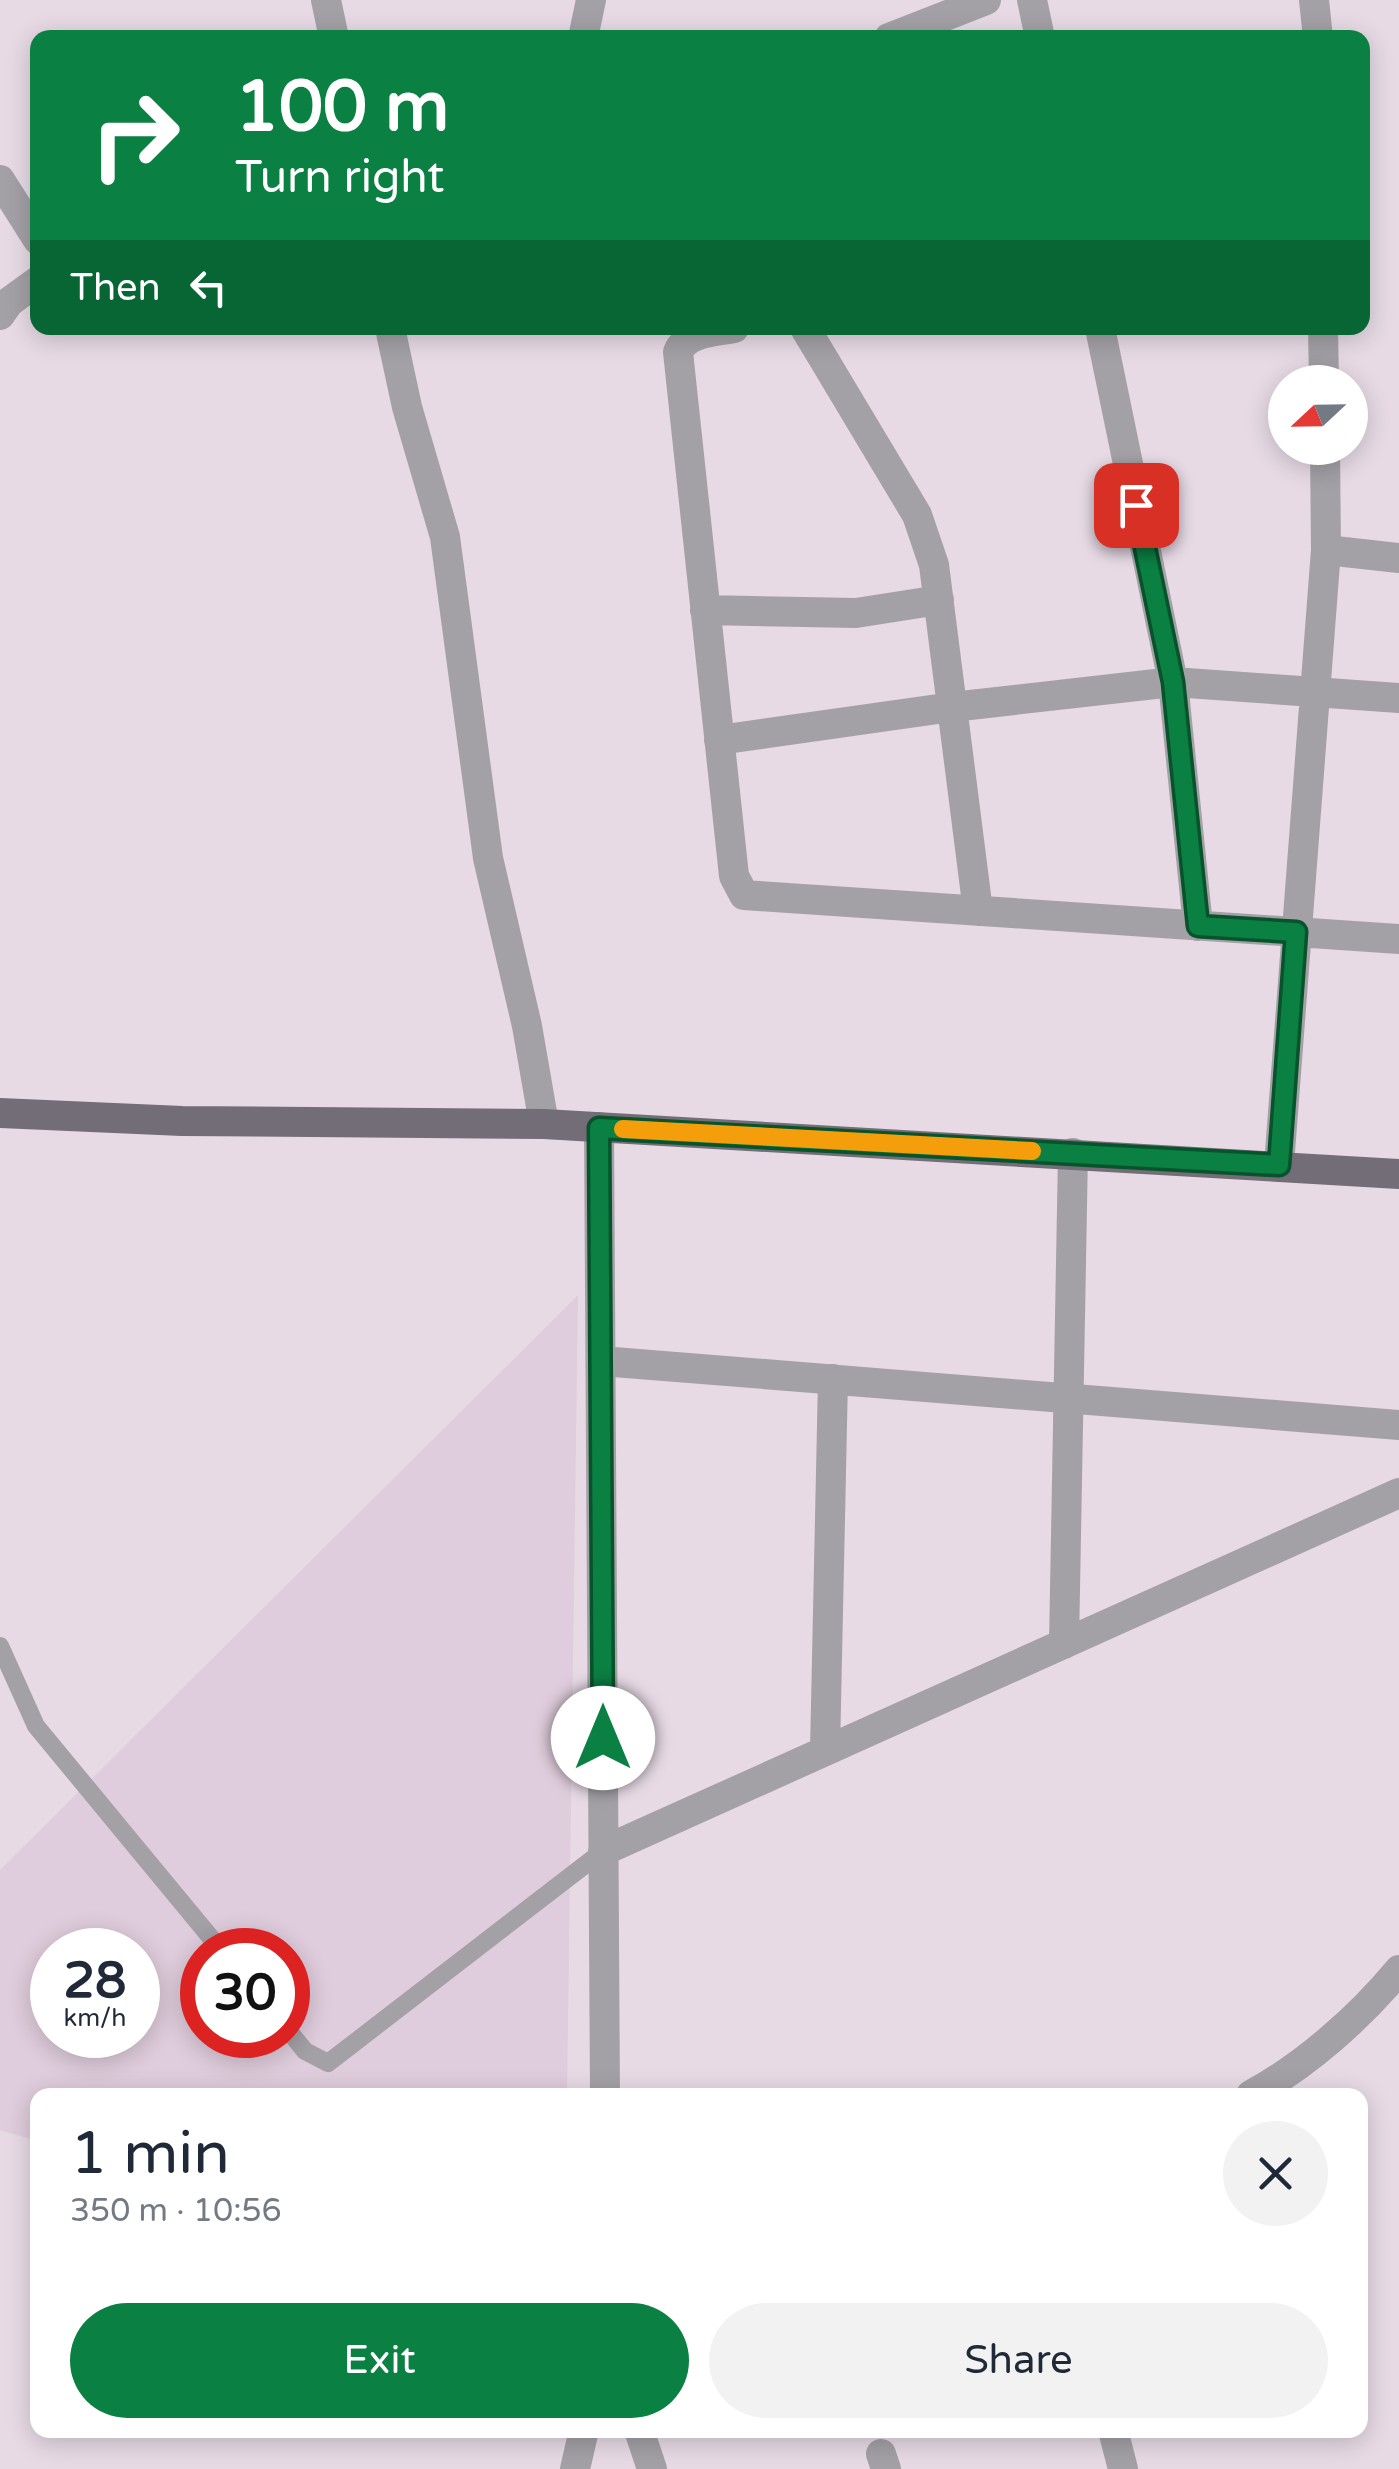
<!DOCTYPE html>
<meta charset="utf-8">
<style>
body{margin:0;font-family:"Varela Round",sans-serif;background:#f2f2f3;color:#1f2937;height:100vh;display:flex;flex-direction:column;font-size:38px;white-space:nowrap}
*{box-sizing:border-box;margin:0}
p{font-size:32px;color:#747a83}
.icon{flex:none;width:55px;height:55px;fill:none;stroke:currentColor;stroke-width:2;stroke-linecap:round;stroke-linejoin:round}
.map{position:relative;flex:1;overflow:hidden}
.drawer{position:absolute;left:30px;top:2088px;width:1338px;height:350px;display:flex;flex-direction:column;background:#fff;border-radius:20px;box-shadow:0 5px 25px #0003}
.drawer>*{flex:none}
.top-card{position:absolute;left:30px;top:30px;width:1340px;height:305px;border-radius:20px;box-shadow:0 5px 25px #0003;background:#0b8043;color:#fff;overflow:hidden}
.needle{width:65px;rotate:248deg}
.buttons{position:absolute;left:1268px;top:365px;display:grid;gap:20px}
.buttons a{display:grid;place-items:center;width:100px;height:100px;border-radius:50%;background:#fff;box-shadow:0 5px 25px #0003;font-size:50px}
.speed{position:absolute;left:30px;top:1928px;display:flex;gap:20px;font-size:50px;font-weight:700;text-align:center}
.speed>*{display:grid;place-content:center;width:130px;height:130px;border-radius:50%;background:#fff;box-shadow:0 5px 25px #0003;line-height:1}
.speed small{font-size:25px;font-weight:400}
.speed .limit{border:15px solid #d22;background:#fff;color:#111}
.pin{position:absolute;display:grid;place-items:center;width:85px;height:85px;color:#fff;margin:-42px;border-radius:20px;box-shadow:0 5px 15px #0006}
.me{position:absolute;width:110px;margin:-55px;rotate:0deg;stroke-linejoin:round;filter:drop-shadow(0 0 8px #0008)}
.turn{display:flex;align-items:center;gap:35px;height:210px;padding:0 40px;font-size:45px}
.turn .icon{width:130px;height:130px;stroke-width:2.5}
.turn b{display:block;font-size:70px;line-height:85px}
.then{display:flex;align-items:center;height:95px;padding:0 40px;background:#0003;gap:20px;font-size:38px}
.round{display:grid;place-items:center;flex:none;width:105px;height:105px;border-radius:52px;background:#f2f2f3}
.head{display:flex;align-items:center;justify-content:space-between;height:170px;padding:0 40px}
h1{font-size:60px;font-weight:600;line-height:75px}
.cta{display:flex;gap:20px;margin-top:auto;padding:20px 40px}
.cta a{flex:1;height:115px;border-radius:60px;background:#0b8043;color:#fff;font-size:40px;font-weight:600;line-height:115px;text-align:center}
.cta a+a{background:#f2f2f3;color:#1f2937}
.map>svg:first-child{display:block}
</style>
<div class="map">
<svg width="1399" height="2469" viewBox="0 0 1399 2469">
<rect width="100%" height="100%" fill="#e7dae5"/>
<!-- built -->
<path fill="#dfccdc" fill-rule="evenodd" d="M578,1295l-11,800h-529l-1,46 -37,-11v-260zM52,1950h86v85h-86zM202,1950h86v85h-86z"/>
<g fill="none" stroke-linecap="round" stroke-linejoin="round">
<!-- service -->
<path stroke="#a4a1a6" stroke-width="18" d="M0,1646l36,80 185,224
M288,2030l17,21 23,12 275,-212"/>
<!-- minor -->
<path stroke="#a4a1a6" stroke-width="30" d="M326,0l8,38
M1032,0l8,38
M1314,0l4,38
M583,38l8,-38
M889,38l97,-38
M0,180l38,60
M0,315l9,-13 29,-21
M390,328l17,79 38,130 43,321 39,168 17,98
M734,328c-19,4 -48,4 -56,24l56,524 10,19 655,44
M805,328l112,187 17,50 44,346
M1100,328l73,354 25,244
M1323,328l1,54
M1326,550l73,8
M705,610l151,3 83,-13
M719,740l233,-33 221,-25 226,16
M599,1127l6,968
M1279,1165l47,-615 -1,-102
M601,1361l798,64
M1064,1644l9,-491
M825,1751l8,-372
M603,1851l796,-358
M1251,2095c55,-30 108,-77 148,-125
M639,2430l13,39
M1113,2430l10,39
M881,2454l5,15
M575,2469l9,-39"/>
<!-- primary -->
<path stroke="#736d77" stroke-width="30" d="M0,1113l182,8 362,3 855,50"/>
</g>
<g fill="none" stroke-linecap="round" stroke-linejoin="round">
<defs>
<path id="route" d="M603,1738l-4,-610 680,37 17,-233 -98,-6 -25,-244 -37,-177"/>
</defs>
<!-- route casing -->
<use href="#route" stroke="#07532c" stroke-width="25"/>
<!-- route -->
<use href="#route" stroke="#0b8043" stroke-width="18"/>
<!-- slow -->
<path stroke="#f59e0b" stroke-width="18" d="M623,1129l409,22"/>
</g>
</svg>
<div class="buttons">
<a><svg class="needle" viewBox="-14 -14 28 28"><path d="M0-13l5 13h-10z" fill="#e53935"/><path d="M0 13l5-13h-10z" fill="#747a83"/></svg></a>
</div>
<div class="speed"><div>28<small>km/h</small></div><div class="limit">30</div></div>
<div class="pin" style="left:1136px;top:505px;background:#d93025"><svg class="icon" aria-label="arrive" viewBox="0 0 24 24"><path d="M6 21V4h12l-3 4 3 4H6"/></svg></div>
<svg class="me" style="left:603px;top:1738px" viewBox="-20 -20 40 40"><circle r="19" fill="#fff"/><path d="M0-13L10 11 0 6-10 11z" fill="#0b8043"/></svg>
<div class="top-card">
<div class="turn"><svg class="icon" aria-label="right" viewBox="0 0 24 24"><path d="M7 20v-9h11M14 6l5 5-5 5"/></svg><div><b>100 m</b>Turn right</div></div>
<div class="then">Then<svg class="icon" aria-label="left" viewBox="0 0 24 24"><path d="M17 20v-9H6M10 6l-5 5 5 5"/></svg></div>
</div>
<section class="drawer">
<div class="head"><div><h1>1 min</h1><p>350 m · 10:56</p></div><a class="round"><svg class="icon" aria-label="close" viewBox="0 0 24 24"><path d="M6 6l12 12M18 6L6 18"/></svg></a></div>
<div class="cta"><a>Exit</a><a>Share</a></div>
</section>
</div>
